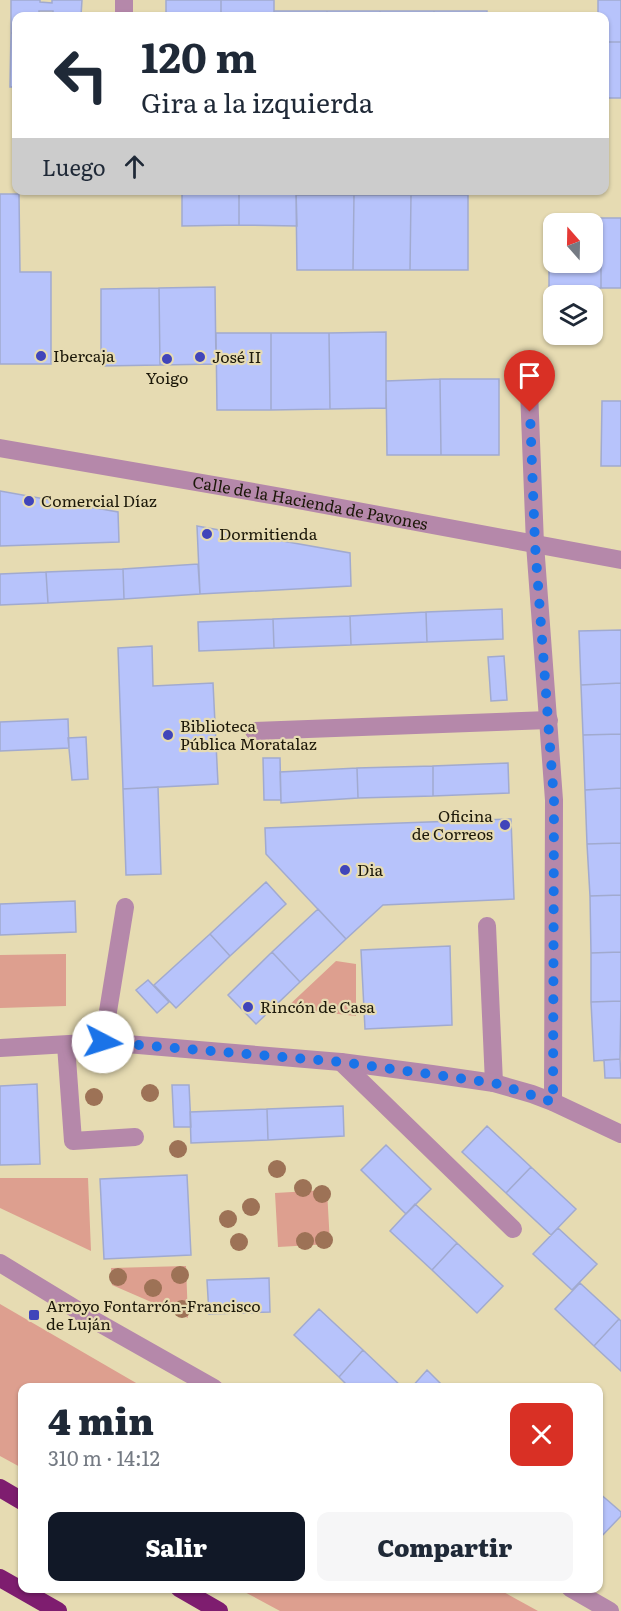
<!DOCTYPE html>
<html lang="es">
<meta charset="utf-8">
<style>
body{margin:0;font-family:Literata,serif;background:#f6f6f7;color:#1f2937;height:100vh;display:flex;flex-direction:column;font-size:22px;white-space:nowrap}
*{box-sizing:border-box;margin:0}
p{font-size:20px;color:#747a83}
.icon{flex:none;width:33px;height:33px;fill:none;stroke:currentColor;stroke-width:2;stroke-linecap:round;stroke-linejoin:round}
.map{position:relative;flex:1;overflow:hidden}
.side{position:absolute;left:18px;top:1383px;width:585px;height:210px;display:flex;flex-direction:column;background:#fff;border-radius:12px;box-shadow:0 2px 4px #0004}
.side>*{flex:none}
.guide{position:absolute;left:12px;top:12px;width:597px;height:183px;border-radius:12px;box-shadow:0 2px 4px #0004;background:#fff;color:#1f2937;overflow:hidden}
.needle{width:39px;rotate:340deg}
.fabs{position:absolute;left:543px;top:213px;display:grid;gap:12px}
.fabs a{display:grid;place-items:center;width:60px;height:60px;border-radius:12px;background:#fff;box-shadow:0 2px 4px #0004;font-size:30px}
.pin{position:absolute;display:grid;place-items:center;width:51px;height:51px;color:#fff;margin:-62px -26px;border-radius:50% 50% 50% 0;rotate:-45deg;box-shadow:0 0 6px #0007}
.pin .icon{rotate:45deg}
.me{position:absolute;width:66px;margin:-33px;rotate:95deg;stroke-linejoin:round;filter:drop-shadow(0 0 4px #0008)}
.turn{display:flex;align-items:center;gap:21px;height:126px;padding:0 30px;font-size:27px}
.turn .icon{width:78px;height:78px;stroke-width:2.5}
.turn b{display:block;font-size:42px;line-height:51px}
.then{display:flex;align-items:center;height:57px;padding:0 30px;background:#0003;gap:12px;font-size:22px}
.round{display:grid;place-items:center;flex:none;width:63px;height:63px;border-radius:12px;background:#f6f6f7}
.headline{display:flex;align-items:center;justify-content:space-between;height:102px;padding:0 30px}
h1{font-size:36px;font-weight:800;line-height:45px}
.cta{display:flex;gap:12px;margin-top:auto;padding:12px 30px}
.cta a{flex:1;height:69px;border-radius:12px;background:#111827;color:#fff;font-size:24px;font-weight:800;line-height:69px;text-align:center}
.cta a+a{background:#f6f6f7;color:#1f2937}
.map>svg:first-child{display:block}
</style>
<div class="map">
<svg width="621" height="1611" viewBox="0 0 621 1611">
<rect width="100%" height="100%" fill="#e6dbb2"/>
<!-- green -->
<path fill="#dd9f8f" d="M66,954v52l-66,2v-53z
M336,961l20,3v52l-70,-8z
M0,1178h88l3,73 -91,-43z
M327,1190l3,54 -52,3 -3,-54z
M186,1266l2,52 -76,-33 -1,-17z
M0,1304l143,83 -121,1v80l-22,-12z
M239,1589h259l40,22h-258z"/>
<!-- building -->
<path fill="#b7c3fb" stroke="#a1aacf" stroke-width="1.5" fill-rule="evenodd" d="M11,0h29v2l12,1v-3h30l-1,16h-28v-5h-14v5h-23v17h-5z
M166,0h55v16h-55z
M221,0h53v16h-53z
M598,0h23v42h-17v-26h-6z
M274,11h53v5h-53z
M327,11h53v5h-53z
M380,11h54v5h-54z
M434,11h53v5h-53z
M11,33h5v54h-6z
M604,42h17v56h-17z
M182,190h57v35l-57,1z
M239,190h57l1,36 -58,-1z
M0,194h19l1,78h31v92h-51z
M296,195h58l-1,75h-56z
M354,195h57l-1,75h-57z
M411,195h57v75h-58z
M549,218h52v70l-52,1zM554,224h38v38h-38z
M601,218h20v70h-20z
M215,287l1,77 -56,1 -1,-77z
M159,288l1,77 -59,1v-77z
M386,332v76l-56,1 -1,-76z
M216,333h55v77h-54z
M271,333h58l1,76 -59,1z
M440,379l1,76h-54l-1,-74z
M440,379h59v76h-58z
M602,401h19v65h-20z
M0,491l118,21 1,30 -119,4z
M197,526l153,27 1,33 -151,8z
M198,564l2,30 -76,5 -1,-30z
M123,569l1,30 -76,4 -2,-31z
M46,572l2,31 -48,2v-31z
M502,609l1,30 -76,3 -1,-30z
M426,612l1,30 -76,3 -1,-29z
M350,616l1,29 -77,3 -1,-29z
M273,619l1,29 -75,3 -1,-29z
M621,630v53l-40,2 -2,-54z
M152,646l1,40 60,-3 5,101 -95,5 -5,-141z
M504,656l3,44 -16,1 -3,-44z
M621,683v51l-38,1 -2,-50z
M68,719l1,29 -69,3v-29z
M621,734v54l-36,2 -2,-55z
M86,737l2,42 -16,1 -4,-42z
M263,758h17l1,42h-17z
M508,763l1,30 -76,3v-30z
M433,766v30l-75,2 -1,-30z
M357,768l1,30 -77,5 -1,-31z
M158,787l3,87 -35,1 -3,-86z
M621,788v55l-34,1 -2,-54z
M511,819l3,80 -131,6 -37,34 -80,-85 -1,-26z
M621,843v52l-31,1 -3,-52z
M266,882l20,22 -56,52 -20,-22z
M621,895v57l-30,1 -1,-57z
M75,901l1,31 -76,3v-31z
M318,909l28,30 -46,43 -28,-30z
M210,934l20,22 -54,52 -22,-23z
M450,946l2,79 -87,4 -4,-79z
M272,952l28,30 -44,42 -28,-29z
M621,952v49l-30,1v-49z
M148,980l21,22 -12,11 -21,-23z
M621,1001l-1,58 -26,2 -3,-59z
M620,1059l1,19h-16l-1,-18z
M37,1084l3,80 -40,1v-79z
M172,1085h17l2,42h-17z
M343,1106l1,30 -76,4 -1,-31z
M267,1109l1,31 -77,3 -1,-31z
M487,1126l44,41 -25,26 -44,-41z
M386,1145l45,44 -25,25 -45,-44z
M531,1167l45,42 -25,26 -45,-42z
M187,1175l4,80 -87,4 -4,-80z
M415,1204l42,39 -25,27 -42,-39z
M558,1228l39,36 -25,26 -39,-36z
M457,1243l46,43 -26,27 -45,-43z
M269,1278l1,34 -61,2 -2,-34z
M580,1283l39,36 -25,27 -39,-37z
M319,1309l44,41 -24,27 -45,-42z
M619,1319l2,2v50l-27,-25z
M363,1350l40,38h-53l-11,-11z
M427,1370l18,18h-34z
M598,1492l23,20v4l-23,24z"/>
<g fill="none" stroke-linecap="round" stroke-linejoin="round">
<!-- minor -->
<g stroke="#b588aa" stroke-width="18">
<path d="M124,16v-16"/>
<path d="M534,363l-5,27 6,154 19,256 -1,302"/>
<path id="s1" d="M0,448l282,49 339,63"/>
<path d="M254,731l295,-11"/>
<path d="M487,926l7,157"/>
<path d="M103,1042l22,-135"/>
<path d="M66,1045l7,96 62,-4"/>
<path d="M0,1048l103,-6 238,20 91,12 62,9 38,11 21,8 68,32"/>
<path d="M341,1062l172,167"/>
<path d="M0,1263l92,56 122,69"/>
<path d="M570,1588l40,23"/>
</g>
<!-- highway -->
<path stroke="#7e1d6f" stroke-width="18" d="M0,1488l22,13
M0,1578l58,33
M179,1588l40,23"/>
</g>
<!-- trees -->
<g fill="#9d7256">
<circle cx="150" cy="1093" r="9"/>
<circle cx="94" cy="1097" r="9"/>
<circle cx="178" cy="1149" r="9"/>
<circle cx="277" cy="1169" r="9"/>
<circle cx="303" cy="1188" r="9"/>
<circle cx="322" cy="1194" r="9"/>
<circle cx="251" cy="1207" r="9"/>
<circle cx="228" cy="1219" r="9"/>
<circle cx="324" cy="1240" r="9"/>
<circle cx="305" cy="1241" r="9"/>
<circle cx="239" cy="1242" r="9"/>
<circle cx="180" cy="1275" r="9"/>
<circle cx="118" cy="1277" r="9"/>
<circle cx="153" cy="1288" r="9"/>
<circle cx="182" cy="1309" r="9"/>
</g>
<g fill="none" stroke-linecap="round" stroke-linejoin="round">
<!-- route -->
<path stroke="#1a73e8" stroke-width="10" stroke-dasharray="0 18" d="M103,1042l238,20 153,21 59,19 1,-301 -19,-257 -5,-132"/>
</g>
<!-- markers -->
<g fill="#4045ba" stroke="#e6dbb2" stroke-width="2">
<circle cx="41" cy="356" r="6"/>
<circle cx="200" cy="357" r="6"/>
<circle cx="167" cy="359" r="6"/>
<circle cx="29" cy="501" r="6"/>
<circle cx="207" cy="534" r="6"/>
<circle cx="168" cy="735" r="6"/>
<circle cx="505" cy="825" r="6"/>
<circle cx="345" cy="870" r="6"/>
<circle cx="248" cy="1007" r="6"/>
<rect x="28" y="1309" width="12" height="12" rx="3"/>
</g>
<g text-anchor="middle" stroke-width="4.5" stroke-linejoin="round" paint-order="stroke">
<!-- poi labels -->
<g font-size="16" fill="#1c1809" stroke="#e6dbb2" text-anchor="start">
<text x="53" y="362">Ibercaja</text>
<text x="212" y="363">José II</text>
<text x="167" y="384" text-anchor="middle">Yoigo</text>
<text x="41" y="507">Comercial Díaz</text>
<text x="219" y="540">Dormitienda</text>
<text x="180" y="732">Biblioteca<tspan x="180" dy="18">Pública Moratalaz</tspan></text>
<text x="493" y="822" text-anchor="end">Oficina<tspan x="493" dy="18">de Correos</tspan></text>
<text x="357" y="876">Dia</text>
<text x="260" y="1013">Rincón de Casa</text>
<text x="46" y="1312">Arroyo Fontarrón-Francisco<tspan x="46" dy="18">de Luján</tspan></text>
</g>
<!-- street labels -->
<g font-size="16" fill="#1c1809" stroke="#e6dbb2">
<text dy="6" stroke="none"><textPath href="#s1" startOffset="315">Calle de la Hacienda de Pavones</textPath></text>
</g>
</g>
</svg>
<div class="fabs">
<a><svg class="needle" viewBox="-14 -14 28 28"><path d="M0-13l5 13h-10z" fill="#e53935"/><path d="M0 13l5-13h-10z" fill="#747a83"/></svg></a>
<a><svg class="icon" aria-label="layers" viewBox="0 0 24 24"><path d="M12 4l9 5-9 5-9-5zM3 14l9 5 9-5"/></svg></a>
</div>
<div class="pin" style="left:530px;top:412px;background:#d93025"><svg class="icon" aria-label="arrive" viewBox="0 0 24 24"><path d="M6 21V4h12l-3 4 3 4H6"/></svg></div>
<svg class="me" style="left:103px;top:1042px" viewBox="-20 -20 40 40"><circle r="19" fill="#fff"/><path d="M0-13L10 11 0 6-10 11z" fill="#1a73e8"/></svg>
<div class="guide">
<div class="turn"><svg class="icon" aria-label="left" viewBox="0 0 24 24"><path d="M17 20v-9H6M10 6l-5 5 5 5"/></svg><div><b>120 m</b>Gira a la izquierda</div></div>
<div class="then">Luego<svg class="icon" aria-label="ahead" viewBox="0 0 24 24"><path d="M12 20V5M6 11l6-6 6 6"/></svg></div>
</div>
<section class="side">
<div class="headline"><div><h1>4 min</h1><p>310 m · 14:12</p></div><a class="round" style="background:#d93025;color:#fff"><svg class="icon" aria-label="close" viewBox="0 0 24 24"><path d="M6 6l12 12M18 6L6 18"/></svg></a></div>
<div class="cta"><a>Salir</a><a>Compartir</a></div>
</section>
</div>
